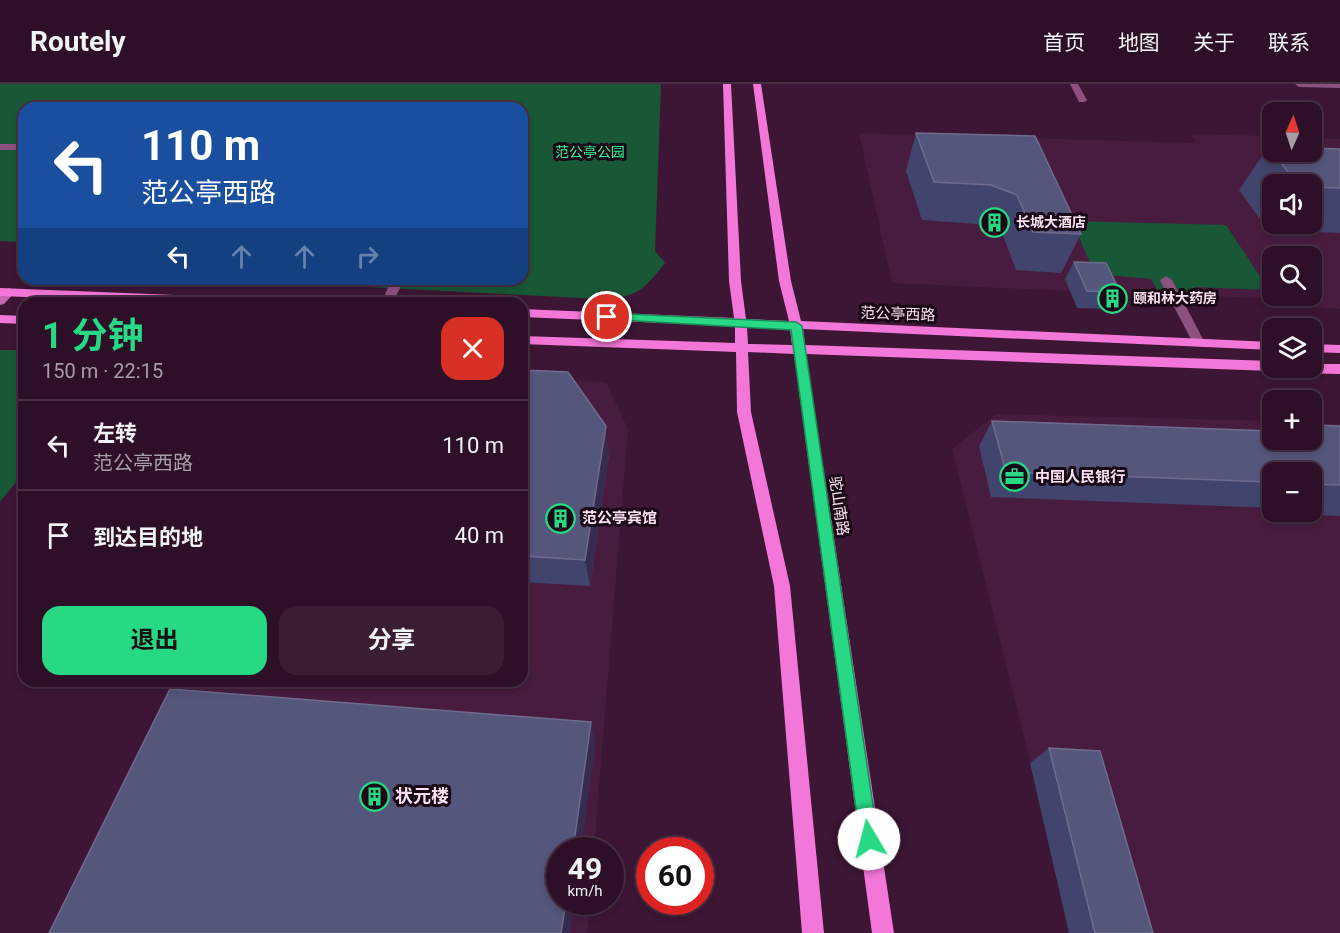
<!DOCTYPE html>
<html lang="zh">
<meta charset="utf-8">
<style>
body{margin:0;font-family:Roboto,"Noto Sans SC",sans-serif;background:#391e33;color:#f1f3f6;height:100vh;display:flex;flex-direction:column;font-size:22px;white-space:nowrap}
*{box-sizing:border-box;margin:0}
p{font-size:20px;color:#a79da7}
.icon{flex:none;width:33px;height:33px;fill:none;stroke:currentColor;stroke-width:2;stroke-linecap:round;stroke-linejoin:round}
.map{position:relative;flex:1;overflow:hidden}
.side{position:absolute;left:18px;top:213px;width:510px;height:390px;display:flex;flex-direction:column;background:#2d1027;border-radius:18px;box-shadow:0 3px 9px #0003,0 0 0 2px #483044}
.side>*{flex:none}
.top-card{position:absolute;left:18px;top:18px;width:510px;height:183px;border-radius:18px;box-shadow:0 3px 9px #0003,0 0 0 2px #483044;background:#1a4fa0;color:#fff;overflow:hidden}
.needle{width:39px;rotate:3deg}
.buttons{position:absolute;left:1262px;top:18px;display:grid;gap:12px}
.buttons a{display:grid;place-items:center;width:60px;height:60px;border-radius:12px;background:#2d1027;box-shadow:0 3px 9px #0003,0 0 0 2px #483044;font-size:30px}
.speed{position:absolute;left:546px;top:753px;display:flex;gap:12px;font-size:30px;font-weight:700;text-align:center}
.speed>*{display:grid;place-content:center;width:78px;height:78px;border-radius:50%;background:#2d1027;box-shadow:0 3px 9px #0003,0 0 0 2px #483044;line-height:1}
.speed small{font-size:15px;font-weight:400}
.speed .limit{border:9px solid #d22;background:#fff;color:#111}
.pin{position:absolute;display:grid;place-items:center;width:51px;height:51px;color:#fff;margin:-26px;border:3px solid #fff;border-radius:50%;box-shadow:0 2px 6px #0007}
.me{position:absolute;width:66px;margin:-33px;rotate:352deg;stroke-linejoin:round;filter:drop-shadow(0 0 4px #0008)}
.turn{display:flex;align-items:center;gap:21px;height:126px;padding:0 24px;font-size:27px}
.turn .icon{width:78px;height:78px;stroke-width:2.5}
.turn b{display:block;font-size:42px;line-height:51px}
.lanes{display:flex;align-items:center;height:57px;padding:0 24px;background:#0003;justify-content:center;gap:30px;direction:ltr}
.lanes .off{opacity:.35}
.round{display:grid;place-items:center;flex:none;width:63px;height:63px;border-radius:18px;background:#391e33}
.overview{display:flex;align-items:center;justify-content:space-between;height:102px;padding:0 24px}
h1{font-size:36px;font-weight:700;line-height:45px;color:#27d885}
.action{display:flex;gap:12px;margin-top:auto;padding:12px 24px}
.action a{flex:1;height:69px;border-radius:18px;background:#27d885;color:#111;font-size:24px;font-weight:700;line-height:69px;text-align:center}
.action a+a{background:#391e33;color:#f1f3f6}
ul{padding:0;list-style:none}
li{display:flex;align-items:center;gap:18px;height:90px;padding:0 24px;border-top:2px solid #483044}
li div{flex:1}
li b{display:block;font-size:22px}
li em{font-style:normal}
header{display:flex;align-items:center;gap:36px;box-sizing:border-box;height:84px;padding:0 30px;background:#2d1027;border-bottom:2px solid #483044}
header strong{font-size:28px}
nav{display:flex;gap:33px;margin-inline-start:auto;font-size:21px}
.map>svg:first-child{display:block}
</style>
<header>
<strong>Routely</strong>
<nav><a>首页</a><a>地图</a><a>关于</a><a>联系</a></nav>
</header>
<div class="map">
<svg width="1340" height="849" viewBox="0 0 1340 849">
<rect width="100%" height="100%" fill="#3c1634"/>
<!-- built -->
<path fill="#481c3f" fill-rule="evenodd" d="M859,49l337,10 -5,-9 81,2v16h39v-14l29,1v170l-31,-2 -6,-7 -93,-4 6,11 -62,-3 -6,-11 -47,-2 -35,-12 4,12 -178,-8zM1272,100h39v40h-39zM1272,172h39v40h-39z
M522,295l84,3 22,47 -34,421h-34v52h30l-3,31h-498l101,-252h332z
M996,330l276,7v19h39v-17l29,1v509h-267l-121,-484zM1272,388h39v40h-39z"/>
<!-- green -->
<path fill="#195837" d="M0,0h661l-6,167 10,12c-22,27 -27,34 -63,36l-393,-20h313v-171h-498v134l-24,-1z
M1072,137l154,4 43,65 -75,-3 8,15 -39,-1 -12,-22 -56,-5z
M0,266h24v122l-24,30z"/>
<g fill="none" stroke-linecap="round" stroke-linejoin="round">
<!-- lane -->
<path fill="#8d517f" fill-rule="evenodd" d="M1070,0h8l9,16 -2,2h-6z"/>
<!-- street -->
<path fill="#8d517f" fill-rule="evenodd" d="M1295,0h45v4l-41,-1z
M0,60h24v6h-24z
M1166,192l6,4 33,63 -2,3 -4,1 -6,-4 -33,-63z
M392,195h12l-11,24h-12z"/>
<!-- secondary -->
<path fill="#c767b1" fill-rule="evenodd" d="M9,204l6,4 -11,12 -4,1v-11z"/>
<!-- primary -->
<path fill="#f377d8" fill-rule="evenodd" d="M723,0h8l10,197 5,38 43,2 -10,-40 -26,-197h8l30,197 10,40 471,21v8l-469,-21 2,16 467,16v7h6l-6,3 -466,-17 88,579h-22l-78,-579 -46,-2 3,60 39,174 34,347h-22l-28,-347 -37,-174 -1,-60 -214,-8v-8l213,7v-17l-213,-9v-8l212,9 -5,-37zM747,243l43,2 2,16 -44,-1z
M0,204l278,11 6,4h-103l-181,-7z
M0,231l24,1v8l-24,-1z
M1311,260l29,1v8l-29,-1z
M1311,280h29v10l-42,-1 -6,-5h19z"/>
</g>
<!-- wall -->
<path fill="#41456e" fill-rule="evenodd" d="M916,49l119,3 46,98 -20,39 -45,-3 -14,-37 -25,-9 -55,-4 -16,-49z
M1268,63l72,2v84l-72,-3 -29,-40zM1272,100h39v40h-39z
M1074,178l46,30 -10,17 -33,-1 -12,-29z
M522,286l87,85 -19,131 -68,-4z
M992,337l319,19 29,-14v90l-24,-1 -3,-6h-2v-37h-39v36l-281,-11 -12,-51z
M1049,664l104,185h-84l-39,-170z"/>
<!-- shaded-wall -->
<path fill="#372b51" d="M606,342l3,29 -19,131 -5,-26z
M591,638l5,20 -15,108h-8z
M566,818h8l-4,31h-9z"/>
<!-- building -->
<path fill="#55567c" stroke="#6f6b8f" stroke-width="1.5" d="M916,49l119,3 46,98 -48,-2 -16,-37 -26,-10 -57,-3z
M1268,63h4v5h39v-4l29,1v39l-29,-1v-3h-13z
M1074,178l32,1 14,29 -33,-1z
M522,286l46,2 38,54 -21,134 -63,-4z
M992,337l280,10v9h39v-15l29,1v59l-29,-1v-12h-39v10l-266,-10z
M170,605l421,33 -18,128h-13v52h6l-5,31h-512z
M1049,664l51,3 53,182h-58z"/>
<!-- route -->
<path fill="#27d885" stroke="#198c56" stroke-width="1.5" d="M607,229l189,9 6,4 76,513 -2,7 -7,2 -6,-2 -3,-7 -69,-509 -188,-11v-5z"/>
<!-- icons -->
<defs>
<symbol id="building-ring" viewBox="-11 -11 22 22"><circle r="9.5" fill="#190916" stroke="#27d885" stroke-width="1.5"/><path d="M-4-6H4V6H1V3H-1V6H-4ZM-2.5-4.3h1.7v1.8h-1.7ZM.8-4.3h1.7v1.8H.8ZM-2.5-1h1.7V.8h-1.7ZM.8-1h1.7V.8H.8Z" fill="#27d885"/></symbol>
<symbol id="office-ring" viewBox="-11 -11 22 22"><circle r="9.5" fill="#190916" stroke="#27d885" stroke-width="1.5"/><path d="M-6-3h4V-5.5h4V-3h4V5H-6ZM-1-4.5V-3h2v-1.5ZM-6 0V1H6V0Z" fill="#27d885"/></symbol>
</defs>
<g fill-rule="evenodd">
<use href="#building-ring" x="978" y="122" width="33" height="33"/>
<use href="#building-ring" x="1096" y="198" width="33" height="33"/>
<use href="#office-ring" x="998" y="376" width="33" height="33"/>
<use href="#building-ring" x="544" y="418" width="33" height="33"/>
<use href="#building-ring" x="358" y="696" width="33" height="33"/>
</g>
<g text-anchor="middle" stroke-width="6" stroke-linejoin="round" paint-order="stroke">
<!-- far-park labels -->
<g font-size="14" fill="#35f398" stroke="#190916">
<text x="590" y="73">范公亭公园</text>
</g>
<!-- far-poi labels -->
<g font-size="14" font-weight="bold" fill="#fce1f4" stroke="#190916" text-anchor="start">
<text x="1016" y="143">长城大酒店</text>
<text x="1133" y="219">颐和林大药房</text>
</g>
<!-- street labels -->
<g font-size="15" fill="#fce1f4" stroke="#190916">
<text transform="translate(898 230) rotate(2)" y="5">范公亭西路</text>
<text transform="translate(839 422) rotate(82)" y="5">驼山南路</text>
</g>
<!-- poi labels -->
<g font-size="15" font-weight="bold" fill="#fce1f4" stroke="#190916" text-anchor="start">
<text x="1035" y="398">中国人民银行</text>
<text x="582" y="439">范公亭宾馆</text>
</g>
<!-- near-poi labels -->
<g font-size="18" font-weight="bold" fill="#fce1f4" stroke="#190916" text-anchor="start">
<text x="395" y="718">状元楼</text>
</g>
</g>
</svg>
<div class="buttons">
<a><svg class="needle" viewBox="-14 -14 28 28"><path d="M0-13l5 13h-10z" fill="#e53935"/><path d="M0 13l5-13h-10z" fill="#a79da7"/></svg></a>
<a><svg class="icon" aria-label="sound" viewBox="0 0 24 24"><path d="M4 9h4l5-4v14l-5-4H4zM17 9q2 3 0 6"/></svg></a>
<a><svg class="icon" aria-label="search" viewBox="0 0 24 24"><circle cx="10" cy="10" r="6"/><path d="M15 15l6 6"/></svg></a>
<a><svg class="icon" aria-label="layers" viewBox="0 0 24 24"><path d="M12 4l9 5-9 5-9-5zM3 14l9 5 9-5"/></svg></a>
<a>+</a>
<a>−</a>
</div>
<div class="speed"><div>49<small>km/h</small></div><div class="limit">60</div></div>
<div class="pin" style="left:607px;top:233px;background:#d93025"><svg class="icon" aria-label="arrive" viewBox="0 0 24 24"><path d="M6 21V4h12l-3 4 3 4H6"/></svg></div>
<svg class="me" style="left:869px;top:755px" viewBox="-20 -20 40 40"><circle r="19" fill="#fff"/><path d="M0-13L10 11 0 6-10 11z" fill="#27d885"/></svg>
<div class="top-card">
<div class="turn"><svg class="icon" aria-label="left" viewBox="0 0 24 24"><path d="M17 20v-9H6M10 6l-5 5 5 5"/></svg><div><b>110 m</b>范公亭西路</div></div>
<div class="lanes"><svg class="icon" aria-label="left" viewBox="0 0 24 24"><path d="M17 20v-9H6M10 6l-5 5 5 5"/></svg><svg class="icon off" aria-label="ahead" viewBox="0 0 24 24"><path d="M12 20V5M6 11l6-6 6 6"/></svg><svg class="icon off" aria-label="ahead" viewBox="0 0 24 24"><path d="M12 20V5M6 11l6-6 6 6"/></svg><svg class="icon off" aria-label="right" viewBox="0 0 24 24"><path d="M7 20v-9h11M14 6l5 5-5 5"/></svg></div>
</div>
<section class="side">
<div class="overview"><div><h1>1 分钟</h1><p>150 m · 22:15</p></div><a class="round" style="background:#d93025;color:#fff"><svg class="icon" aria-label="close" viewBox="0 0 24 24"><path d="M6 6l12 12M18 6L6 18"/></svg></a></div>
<ul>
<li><svg class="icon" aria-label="left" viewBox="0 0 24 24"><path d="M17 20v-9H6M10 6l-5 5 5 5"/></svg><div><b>左转</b><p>范公亭西路</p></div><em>110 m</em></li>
<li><svg class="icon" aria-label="arrive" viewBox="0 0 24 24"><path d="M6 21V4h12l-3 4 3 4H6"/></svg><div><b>到达目的地</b></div><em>40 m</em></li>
</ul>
<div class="action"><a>退出</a><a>分享</a></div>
</section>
</div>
